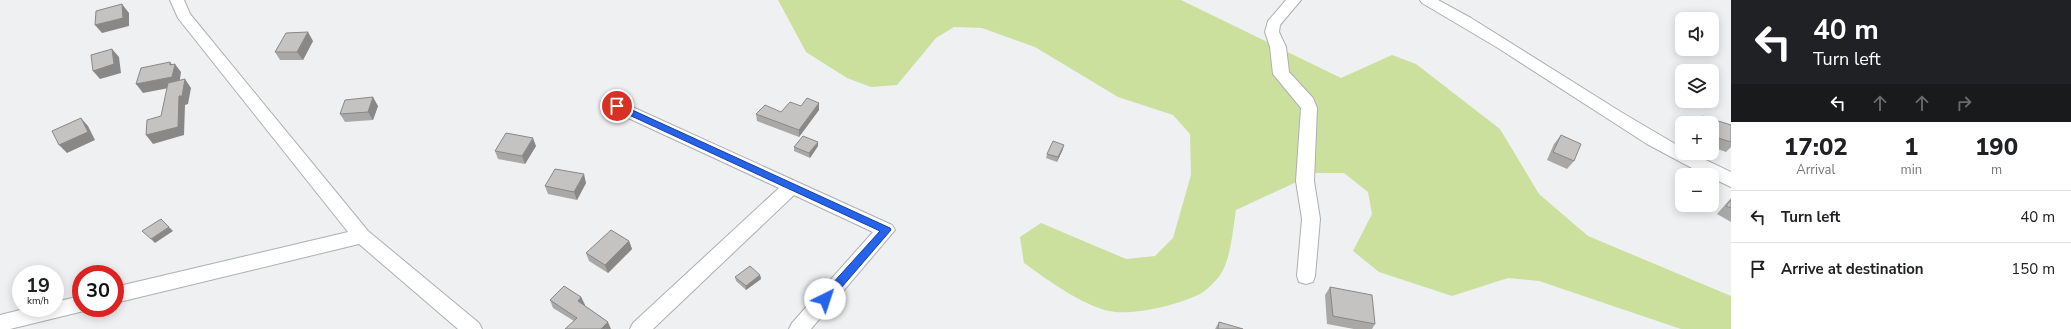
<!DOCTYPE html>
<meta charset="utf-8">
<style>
body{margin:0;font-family:"Nunito Sans",sans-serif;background:#f2f2f2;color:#202124;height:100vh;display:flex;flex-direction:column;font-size:15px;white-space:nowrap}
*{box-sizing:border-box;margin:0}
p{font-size:13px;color:#757577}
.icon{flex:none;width:22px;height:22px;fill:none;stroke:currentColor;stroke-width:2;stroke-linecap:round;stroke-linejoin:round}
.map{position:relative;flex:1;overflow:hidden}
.drawer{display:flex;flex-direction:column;background:#fff;width:340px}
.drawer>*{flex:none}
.hud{background:#202124;color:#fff;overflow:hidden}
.tools{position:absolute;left:1675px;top:12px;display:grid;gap:8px}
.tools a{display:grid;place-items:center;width:44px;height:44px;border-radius:8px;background:#fff;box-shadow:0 2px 10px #0003;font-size:20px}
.speed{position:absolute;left:12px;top:265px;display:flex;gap:8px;font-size:20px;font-weight:700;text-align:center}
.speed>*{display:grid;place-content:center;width:52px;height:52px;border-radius:50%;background:#fff;box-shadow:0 2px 10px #0003;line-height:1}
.speed small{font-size:10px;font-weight:400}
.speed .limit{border:6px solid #d22;background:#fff;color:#111}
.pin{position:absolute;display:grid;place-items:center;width:34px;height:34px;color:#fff;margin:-17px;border:2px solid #fff;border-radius:50%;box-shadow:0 1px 4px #0007}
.me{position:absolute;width:44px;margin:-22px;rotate:41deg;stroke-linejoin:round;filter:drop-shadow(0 0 3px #0008)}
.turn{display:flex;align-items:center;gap:14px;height:84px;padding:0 16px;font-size:18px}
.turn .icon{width:52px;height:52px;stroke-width:2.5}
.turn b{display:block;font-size:28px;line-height:34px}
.lanes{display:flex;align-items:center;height:38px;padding:0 16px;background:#0003;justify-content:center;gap:20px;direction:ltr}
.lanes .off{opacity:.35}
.eta{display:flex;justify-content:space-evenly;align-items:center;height:68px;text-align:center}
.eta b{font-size:24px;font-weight:800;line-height:28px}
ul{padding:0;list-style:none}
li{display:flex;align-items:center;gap:12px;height:52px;padding:0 16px;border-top:1px solid #e0e0e0}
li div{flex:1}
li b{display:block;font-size:15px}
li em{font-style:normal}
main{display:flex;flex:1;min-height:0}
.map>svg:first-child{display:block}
</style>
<main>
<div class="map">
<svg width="1731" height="329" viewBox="0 0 1731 329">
<rect width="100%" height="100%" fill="#eef0f2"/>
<!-- green -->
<path fill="#cce09d" d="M778,0h403l160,78 51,-23 24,9 84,65 39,65 49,42 143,60v33h-50l-142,-48 -31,-3 -56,18 -73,-24 -26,-21 19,-37 -4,-22 -24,-19h-28l-80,37c-3,18 -5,50 -16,65 -4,6 -13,15 -20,19 -23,11 -65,22 -91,17 -27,-6 -63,-32 -85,-48l-4,-26 21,-14 85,36 29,-3 18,-18 18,-63 -1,-41 -17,-19 -55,-18 -83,-50 -53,-19 -28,-1 -18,11 -39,47 -26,2 -24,-9 -41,-26z"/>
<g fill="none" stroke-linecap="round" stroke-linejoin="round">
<defs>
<path id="minor" d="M170,0h14l6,14 178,217 111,92 3,6h-24l-99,-85 -244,59v-16l233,-55 -170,-214z
M1286,0h15l-21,25 -1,7 7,15 3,25 24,26 4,10 -3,73 6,38 -5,57 -2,6 -7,2 -7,-2 -2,-6 5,-57 -6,-38 5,-73 -28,-34 -3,-27 -5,-15 3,-11z
M1420,0h18l33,18 150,94 61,36v5h9l40,19v15l-19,-9v-3h-7l-58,-31 -149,-96 -76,-45z
M617,100l275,125 3,5 -84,99h-22l3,-6 81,-91 -79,-37 -141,134h-23l3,-6 146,-135 -168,-78 -2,-4 2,-4z
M81,296v12h8l-1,2 -78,19h-10v-14l28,-7h27v-6z"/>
</defs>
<!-- minor casing -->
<use href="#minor" stroke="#adafb1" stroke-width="2"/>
<!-- minor -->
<use href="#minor" fill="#fff" fill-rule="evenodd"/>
</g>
<!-- wall -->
<path fill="#a9a8a6" d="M313,41l-10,19h-23l-5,-8z
M819,103v7l-20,27 -42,-16 -1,-7 25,-2 20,-6z
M378,106l-5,14 -28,2 -5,-8z
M1702,116l29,9v22l-5,5 -14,-5v-24h-16z
M1561,135l13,26 -7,8 -20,-9 7,-16z
M536,146l-11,18 -27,-5 -3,-8z
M818,146l-8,12 -16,-7v-4z
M1063,149l-6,13 -11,-4 1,-4z
M586,183l-9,17 -29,-6 -3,-8z
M1731,198v24l-14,-8z
M629,241l3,8 -24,24 -19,-12 -3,-8z
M760,275l1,4 -15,11 -10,-9 -1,-4z
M1330,287l45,37 -3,5h-18l-27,-5 -2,-29z
M581,297l4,8h-1l24,17 -34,-1 -21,-13 -3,-8z
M1219,322l24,7h-28z"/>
<!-- shaded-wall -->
<path fill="#8a8887" d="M122,4l7,9v13l-27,7 -7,-8z
M308,32l5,9 -10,19 -6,-8z
M112,49l7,8 2,16 -21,6 -7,-8z
M170,62l4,5 1,-3 6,8 -2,14 -36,7 -7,-9 34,-19z
M185,79l6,9 -3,16 -3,1 -1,30 -31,9 -7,-9 33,-39z
M373,97l5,9 -5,14 -5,-8z
M819,103v7l-20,27v-7z
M81,118l7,8 7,14 -28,13 -8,-8z
M533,138l3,8 -11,18 -3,-8z
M818,142v4l-8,12 -1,-5z
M1064,145l-1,4 -6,13 1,-5z
M584,174l2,9 -9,17 -3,-8z
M169,227l4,4 -18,12 -4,-4z
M629,241l3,8 -24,24 -3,-8z
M760,275l1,4 -15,11v-4z
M581,297l4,8 -4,3 -3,-7z
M608,322l3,7h-10z"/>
<!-- building -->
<path fill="#c5c3c1" stroke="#8a8887" d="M122,4l1,14 -28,7 1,-14z
M308,32l-11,20h-22l11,-19z
M112,49l2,15 -21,7 -2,-16z
M170,62v3l5,-1 -3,13 -36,7 5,-16z
M185,79l-3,17h-3l-1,31 -32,8 1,-15 14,-4 7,-33z
M373,97l-5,15 -28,2 5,-14z
M807,98l12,5 -20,27 -43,-16 9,-9 16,7 9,-10 11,4z
M1702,116l29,9v17l-19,-6v-13h-9z
M81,118l7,14 -29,13 -7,-14z
M506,133l27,5 -11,18 -27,-5z
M1561,135l20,9 -7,17 -21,-9z
M803,136l15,6 -9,11 -15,-6z
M1053,141l11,4 -6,12 -11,-3z
M555,169l29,5 -10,18 -29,-6z
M1731,200v8l-5,-2z
M161,219l8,8 -18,12 -9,-8z
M611,230l18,11 -24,24 -19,-12z
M750,266l10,9 -14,11 -11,-9z
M564,286l17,11 -3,4 30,21 -7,7h-36l12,-11 -27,-18z
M1330,287l42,8 3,29 -42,-8z
M1219,322l24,7h-25z"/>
<!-- route -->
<path fill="#2563eb" stroke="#184099" d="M617,103l273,125 1,2 -62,72h-8l-1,-3 1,-3 59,-65 -266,-123v-4z"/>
</svg>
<div class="tools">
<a><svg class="icon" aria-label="sound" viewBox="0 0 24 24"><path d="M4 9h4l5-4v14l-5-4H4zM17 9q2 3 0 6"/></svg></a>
<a><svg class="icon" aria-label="layers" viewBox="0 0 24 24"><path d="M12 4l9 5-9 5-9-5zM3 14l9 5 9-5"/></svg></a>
<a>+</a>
<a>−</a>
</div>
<div class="speed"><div>19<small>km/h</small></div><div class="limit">30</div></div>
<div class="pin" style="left:617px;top:106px;background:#d93025"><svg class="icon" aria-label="arrive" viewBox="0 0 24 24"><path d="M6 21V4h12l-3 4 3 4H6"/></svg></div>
<svg class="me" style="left:825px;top:299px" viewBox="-20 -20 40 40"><circle r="19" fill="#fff"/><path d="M0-13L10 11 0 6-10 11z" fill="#2563eb"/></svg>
</div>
<section class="drawer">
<div class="hud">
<div class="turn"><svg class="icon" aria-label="left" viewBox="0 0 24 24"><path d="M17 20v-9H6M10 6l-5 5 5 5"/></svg><div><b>40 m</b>Turn left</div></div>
<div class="lanes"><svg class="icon" aria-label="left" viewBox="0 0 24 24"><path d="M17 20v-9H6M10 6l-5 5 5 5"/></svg><svg class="icon off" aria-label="ahead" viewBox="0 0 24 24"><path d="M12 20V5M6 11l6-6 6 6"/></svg><svg class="icon off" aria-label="ahead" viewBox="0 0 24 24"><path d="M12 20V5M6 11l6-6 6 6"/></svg><svg class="icon off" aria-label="right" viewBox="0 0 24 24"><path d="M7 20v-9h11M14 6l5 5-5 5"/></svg></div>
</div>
<div class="eta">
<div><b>17:02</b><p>Arrival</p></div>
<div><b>1</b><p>min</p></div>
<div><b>190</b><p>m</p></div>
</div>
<ul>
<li><svg class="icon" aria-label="left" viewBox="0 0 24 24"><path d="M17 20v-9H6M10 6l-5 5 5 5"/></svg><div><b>Turn left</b></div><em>40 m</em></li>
<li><svg class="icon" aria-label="arrive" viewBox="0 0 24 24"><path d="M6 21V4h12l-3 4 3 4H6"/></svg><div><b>Arrive at destination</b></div><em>150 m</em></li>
</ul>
</section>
</main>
